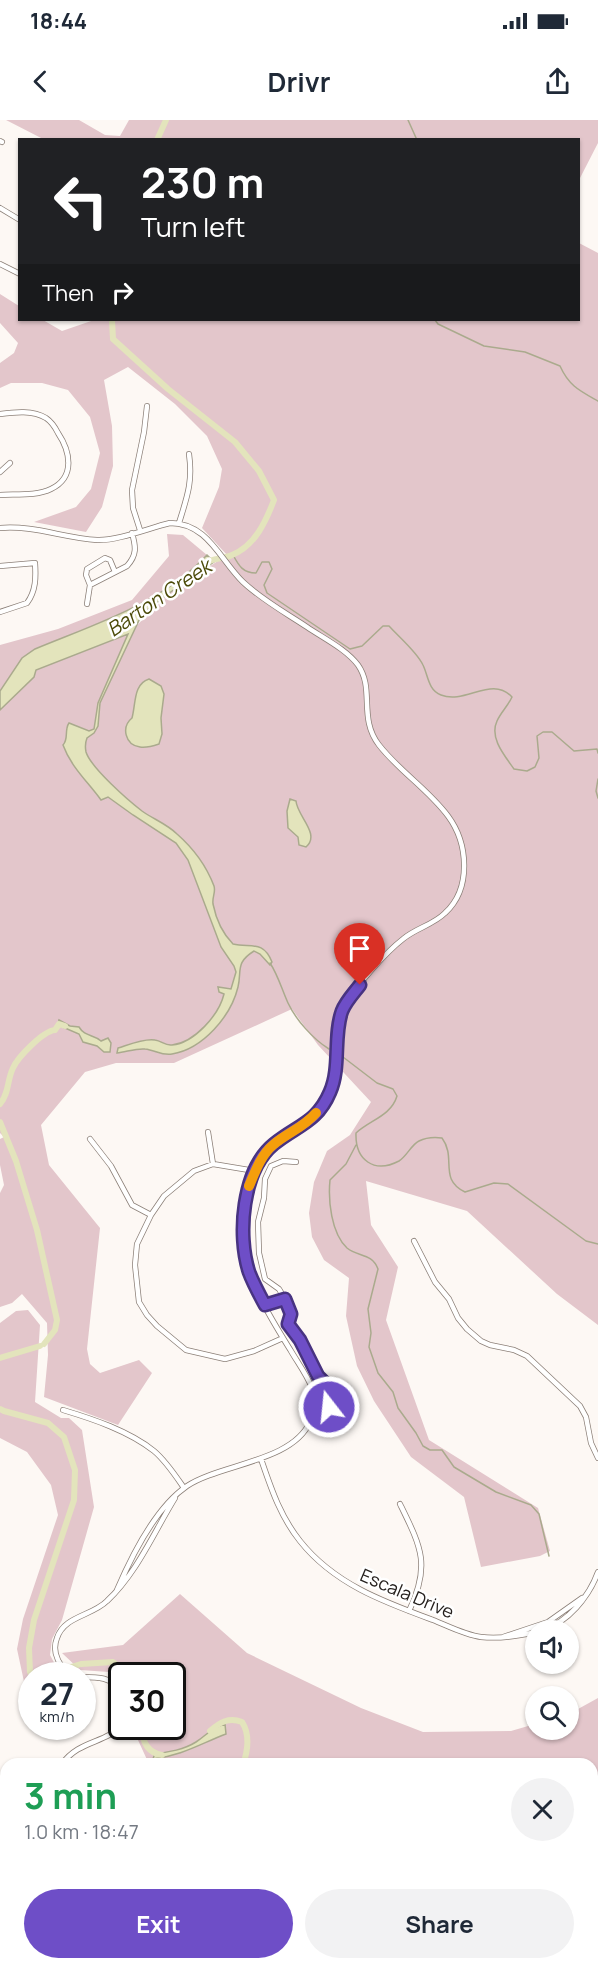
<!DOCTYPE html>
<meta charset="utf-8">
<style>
body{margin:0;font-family:Manrope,sans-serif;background:#f2f2f3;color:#1f2937;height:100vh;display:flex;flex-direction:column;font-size:22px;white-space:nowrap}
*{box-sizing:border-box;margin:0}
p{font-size:20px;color:#747a83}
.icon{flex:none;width:33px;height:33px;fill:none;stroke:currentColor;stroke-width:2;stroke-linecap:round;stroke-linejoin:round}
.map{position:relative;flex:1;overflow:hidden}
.panel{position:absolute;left:0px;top:1638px;width:598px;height:212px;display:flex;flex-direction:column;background:#fff;border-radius:18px 18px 0 0;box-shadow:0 2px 4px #0004}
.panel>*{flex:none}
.banner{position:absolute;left:18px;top:18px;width:562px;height:183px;border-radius:0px;box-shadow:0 2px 4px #0004;background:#202124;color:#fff;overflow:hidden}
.fabs{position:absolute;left:525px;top:1500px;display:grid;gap:12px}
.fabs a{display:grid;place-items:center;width:54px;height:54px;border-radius:50%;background:#fff;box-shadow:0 2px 4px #0004;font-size:30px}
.speed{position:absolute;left:18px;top:1542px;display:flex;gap:12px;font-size:30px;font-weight:700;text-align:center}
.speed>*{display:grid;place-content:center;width:78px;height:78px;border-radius:50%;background:#fff;box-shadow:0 2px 4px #0004;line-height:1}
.speed small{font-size:15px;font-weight:400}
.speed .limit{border:3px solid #111;border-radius:9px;background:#fff;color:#111}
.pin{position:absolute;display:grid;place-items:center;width:51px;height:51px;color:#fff;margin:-62px -26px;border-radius:50% 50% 50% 0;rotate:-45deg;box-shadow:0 0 6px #0007}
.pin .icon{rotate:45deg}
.me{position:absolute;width:66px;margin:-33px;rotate:344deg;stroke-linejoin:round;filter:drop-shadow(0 0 4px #0008)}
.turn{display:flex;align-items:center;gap:21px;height:126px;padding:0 24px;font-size:27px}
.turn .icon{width:78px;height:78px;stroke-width:2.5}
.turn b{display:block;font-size:42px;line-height:51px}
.then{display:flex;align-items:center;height:57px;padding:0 24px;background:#0003;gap:12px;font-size:22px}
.round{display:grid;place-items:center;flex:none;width:63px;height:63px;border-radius:32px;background:#f2f2f3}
.headline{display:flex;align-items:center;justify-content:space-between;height:102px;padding:0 24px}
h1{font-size:36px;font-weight:700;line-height:45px;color:#1e9e55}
.action{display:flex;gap:12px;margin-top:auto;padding:12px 24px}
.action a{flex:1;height:69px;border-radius:36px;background:#6e4ec7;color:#fff;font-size:24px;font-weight:700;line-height:69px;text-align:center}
.action a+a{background:#f2f2f3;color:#1f2937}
.status{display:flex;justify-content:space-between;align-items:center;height:42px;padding:0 30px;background:#fff;direction:ltr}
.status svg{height:16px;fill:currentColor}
header{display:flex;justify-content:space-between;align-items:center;height:78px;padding:0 24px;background:#fff;font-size:27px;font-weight:700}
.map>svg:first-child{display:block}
</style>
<div class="status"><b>18:44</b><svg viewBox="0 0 49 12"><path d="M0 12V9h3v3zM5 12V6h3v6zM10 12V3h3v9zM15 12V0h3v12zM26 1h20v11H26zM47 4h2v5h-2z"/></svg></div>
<header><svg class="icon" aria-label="back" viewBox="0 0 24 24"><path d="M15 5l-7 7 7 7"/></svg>Drivr<svg class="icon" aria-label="share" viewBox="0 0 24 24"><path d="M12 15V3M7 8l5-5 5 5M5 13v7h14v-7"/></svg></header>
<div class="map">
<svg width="598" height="1849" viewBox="0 0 598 1849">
<rect width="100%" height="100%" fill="#fdf8f4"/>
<!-- green -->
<path fill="#e3c6cb" d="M6,0h73l26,15 15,1 9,-16h469v23l-19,37v-40h-534z
M579,123l19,10v1072l-41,-31 -90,-83 -101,-30 5,44 27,42 -12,53 43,120 109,68 12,43 -10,5 -59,11 -17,-70 -53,-40 -37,-56 -17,-35 -11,-50 3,-38 -25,-18 -12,-23 -3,-24 5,-31 13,-31 23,-16 21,-33 -53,-57 -26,-36 -118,54h-58l-31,9 -44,53 8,40 51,63 -13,121 3,15 10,9 39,-13 13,13 -34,52 -74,-28 4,-42 -1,-32 -25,-29 -10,9 -12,4v-114l4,-8 -4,-20v-26l4,-2 -4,-4v-488l58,-16 74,-29 37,-44 -2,-22 16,1 24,20c-45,48 -112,69 -172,94l44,4 50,-20 43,-42 55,-36 -25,-27 17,-41 3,-18 -15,-33 -32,-32 -47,-37 -24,13 8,46 1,40 -11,41 -16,25 -52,-10 42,-15 15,-18 9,-36 -10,-36 -22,-27 -26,-7h-31l-11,5v-25l14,-10 4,-10 -18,-20v-29l19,12 1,14h23l19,11 32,-11h485z
M28,1190l12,15 -5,77 26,16h8l13,12 12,77 -32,113 -10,19 -2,16 8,15 7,5 -33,1 -1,15h-5l-9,-42 6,-30 35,-104 -7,-30 -24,-33 -27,-14v-115l16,-12z
M180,1474l67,59 114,55 62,24 88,-1 24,-7 1,6h32l1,-16 29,-16v271h-259l-2,-5h255v-200h-205v-2l-26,2h-212l-17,-37 40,-1v-50h-50l-1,8 -12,-12 -29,-2 -18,-17 61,-8z
M162,1844h92l3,5h-100z"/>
<!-- water -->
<path fill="#e3e4bc" stroke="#aaaa8d" stroke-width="1.5" d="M207,435l7,7 -42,29 -30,23 -42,89 -2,23 -4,7 -7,5c-2,5 -2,9 -1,14 5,16 43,49 56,59 11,8 25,13 35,23 16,14 29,31 37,52 2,6 -2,11 -1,18 3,15 9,29 20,40 18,4 30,-4 39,18l-2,3 -10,-11 -6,-3c-19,12 -12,19 -16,36 -7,29 -35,62 -66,67 -10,2 -17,-4 -27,-5 -8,-1 -19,3 -28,4l1,-5c10,-3 26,-10 37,-8 7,1 10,6 17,5 22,-2 47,-30 52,-51l-5,-2 -1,-5 13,2 5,-17 -2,-6 -13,-19 -33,-87 -12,-17 -43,-28 -25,-18 -7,3c-13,-18 -30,-33 -38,-55 6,-6 1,-15 6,-22l20,8 5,-2 4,-26 30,-69 -92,36 -2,7 -34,33v-19l22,-33 13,-9c60,-25 126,-45 172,-94z
M149,559l12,7 3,8 -3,24 1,16 -3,10c-6,2 -13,4 -19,3 -15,-2 -19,-20 -8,-29 4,-14 1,-34 17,-39z
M290,679l6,2c1,15 25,33 10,46l-7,-2 -1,-8 -10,-9 -1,-17z
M59,900l11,6 9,1c6,10 14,7 22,14l7,-3 3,5 -1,9h-6l-7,-6 -14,-4 -4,-8 -21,-9z
M225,1604l1,10c-26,10 -45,22 -73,25l2,-6c13,0 30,-4 41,-11 11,-7 16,-15 29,-18z"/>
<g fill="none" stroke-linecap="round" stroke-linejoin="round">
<!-- stream -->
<path stroke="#aaaa8d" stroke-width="1.5" d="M408,0l9,20
M435,200l3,4 46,22 41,6 35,14c9,20 20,25 38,35
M233,435c6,11 10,18 23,18l6,-11h7l3,7 -8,16 3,8 83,56 12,-3 21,-20h6c10,11 28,26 34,39 5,10 5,25 18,30 24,10 51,-20 71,2 -4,9 -11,15 -15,24 -8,17 8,35 17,48l13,2 8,-4 4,-9 -2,-22 6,-4h9l22,19 23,-2 1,4
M598,659l-2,12 2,7
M270,843c8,12 12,27 18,40 8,17 25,36 41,46
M343,937l34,26 16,6 4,7c-6,20 -27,24 -41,37 -1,27 18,41 43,28 8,-5 12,-16 20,-20 8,-4 15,-4 23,-3 15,20 -4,41 23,54l29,-9 14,1 78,57 12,3
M356,1025l-10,19 -16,16c-2,20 1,53 17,68 11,9 25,5 31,21l-10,40 3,24 -2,14 9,26 15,19 5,16 18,25 7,13 7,4h12l12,17 42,25 35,13 8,9 10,42
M592,1726l6,4
M0,1788l6,-2
M514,1844l12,5"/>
<!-- river -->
<path stroke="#e3e4bc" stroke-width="6" d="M157,20l9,-20
M112,200l1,19 55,50 67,53 24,29 15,29c-8,21 -19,46 -42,55 -8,4 -19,3 -27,8
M0,984c9,-10 7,-24 13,-36 5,-11 30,-37 42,-38l4,-6 6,2
M0,1002l16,39 21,69 20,90 -2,10 -11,14
M0,1238l40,-12
M0,1289l4,2 44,12 16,14 11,33 -1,30 -40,120 -5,28 1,24 2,4
M71,1547l10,-3 32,-2 18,14
M56,1556l2,-1
M141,1606c1,15 6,27 21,29
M210,1611c10,-9 19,-14 32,-9 8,12 6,29 1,42
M199,1849l7,-5"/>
<defs>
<path id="minor" d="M0,21l2,1
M0,88l20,12
M0,144l20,10
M0,294c15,-2 33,-4 46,4 6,4 9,9 12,15 12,18 18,44 -7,56 -14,7 -35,5 -51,6
M0,352l10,-9
M179,403c8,-26 14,-41 10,-69
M0,408c33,-3 64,10 97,12 20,1 52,-12 73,-17 38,0 50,37 73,59 19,18 43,31 64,45 16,11 39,22 51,38 17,24 0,53 21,80 20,26 49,44 69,71 20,27 24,72 -3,97 -12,12 -29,15 -42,26 -18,14 -44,44 -56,63 -19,30 -3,72 -24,102 -14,21 -30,25 -48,40 -16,12 -26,36 -29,55 -4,23 -4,48 3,70 9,29 26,56 42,82 7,12 16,24 21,37 4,11 3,23 -2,34 -18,40 -90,42 -123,64 -31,21 -55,69 -70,104
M140,410l-7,-22 -1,-18 12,-58 3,-26
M0,446l35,-3c1,14 1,28 -8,40l-27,9
M90,465l37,-19c10,-11 9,-19 5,-33
M90,465l-4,-10 1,-6 18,-11 5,2 5,12
M87,484l3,-19
M208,1012l5,32
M90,1019l21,27 21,39 19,10
M255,1051l-42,-7 -19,7 -30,25 -13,19 -14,29 -2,21 4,37 8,13 10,11 29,24 39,9 29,-8 29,-13
M414,1121l21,41 14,17 9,19 9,11 14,12 9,4 24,5 13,6 53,50 6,11 5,26 7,15
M285,1179l6,15 -4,10 14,15 17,37 11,15 -3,35
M265,1185l20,-6 -6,-10 -14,-10 -6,-26 -1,-31 6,-24 1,-19 6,-13 12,-5 13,1
M63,1290c30,9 66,21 91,41 12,10 21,24 30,37
M261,1339c10,29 19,57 39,82 34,43 84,61 133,79 15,6 32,15 48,17 19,2 36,-1 55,-5
M400,1384c21,43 31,61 9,107
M543,1510c25,-8 46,-33 55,-58
M503,1517l45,-15 34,-24
M74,1556c-14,-7 -23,-23 -17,-38 7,-22 35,-22 50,-37 30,-28 47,-69 68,-103
M82,1557c16,0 29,0 40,14
M62,1644c18,-25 45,-20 60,-40
M0,1709l6,-4
M0,1716l6,8
M303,1844l2,5
M98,1849l2,-5"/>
</defs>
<!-- minor casing -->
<use href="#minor" stroke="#8b7f77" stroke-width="6"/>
<!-- minor -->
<use href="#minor" stroke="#fff" stroke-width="4.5"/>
</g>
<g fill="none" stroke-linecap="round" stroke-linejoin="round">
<defs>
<path id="route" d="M329,1287l-1,-21 -10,-10 -18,-36 -12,-16 3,-10 -6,-15 -20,6c-6,-11 -12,-22 -16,-33 -12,-37 -7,-102 25,-128 23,-19 43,-21 56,-52 11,-25 3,-56 12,-81 4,-10 12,-18 18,-26"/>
</defs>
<!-- route casing -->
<use href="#route" stroke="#483381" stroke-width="15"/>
<!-- route -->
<use href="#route" stroke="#6e4ec7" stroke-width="10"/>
<!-- slow -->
<path stroke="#f59e0b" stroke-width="10" d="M249,1066c6,-14 12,-31 24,-41 14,-12 30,-17 43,-32"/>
</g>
<g text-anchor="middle" stroke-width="5" stroke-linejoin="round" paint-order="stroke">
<!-- street labels -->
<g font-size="18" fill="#26211e" stroke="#fff">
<text transform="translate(407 1474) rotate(23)" y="6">Escala Drive</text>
</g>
<!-- water labels -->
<g font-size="20" font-style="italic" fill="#4b4a08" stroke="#fff">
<text transform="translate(159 478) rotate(-34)" y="7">Barton Creek</text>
</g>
</g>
</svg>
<div class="fabs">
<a><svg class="icon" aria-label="sound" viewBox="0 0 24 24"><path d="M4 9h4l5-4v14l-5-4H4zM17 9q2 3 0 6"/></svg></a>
<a><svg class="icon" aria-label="search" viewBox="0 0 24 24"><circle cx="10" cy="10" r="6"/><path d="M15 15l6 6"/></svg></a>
</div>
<div class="speed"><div>27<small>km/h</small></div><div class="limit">30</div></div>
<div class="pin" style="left:360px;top:865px;background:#d93025"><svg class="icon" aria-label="arrive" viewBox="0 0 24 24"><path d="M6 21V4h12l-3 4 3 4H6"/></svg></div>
<svg class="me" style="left:329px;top:1287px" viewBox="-20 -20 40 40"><circle r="17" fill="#6e4ec7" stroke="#fff" stroke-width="3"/><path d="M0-11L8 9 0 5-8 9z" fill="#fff"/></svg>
<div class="banner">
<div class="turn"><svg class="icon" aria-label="left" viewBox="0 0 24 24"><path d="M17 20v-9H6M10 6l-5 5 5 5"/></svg><div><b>230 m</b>Turn left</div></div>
<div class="then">Then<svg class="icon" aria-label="right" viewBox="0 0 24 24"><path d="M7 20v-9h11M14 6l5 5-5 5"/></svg></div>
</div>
<section class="panel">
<div class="headline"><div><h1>3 min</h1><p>1.0 km · 18:47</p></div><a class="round"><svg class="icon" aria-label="close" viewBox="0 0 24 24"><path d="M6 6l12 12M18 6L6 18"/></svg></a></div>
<div class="action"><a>Exit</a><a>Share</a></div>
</section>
</div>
